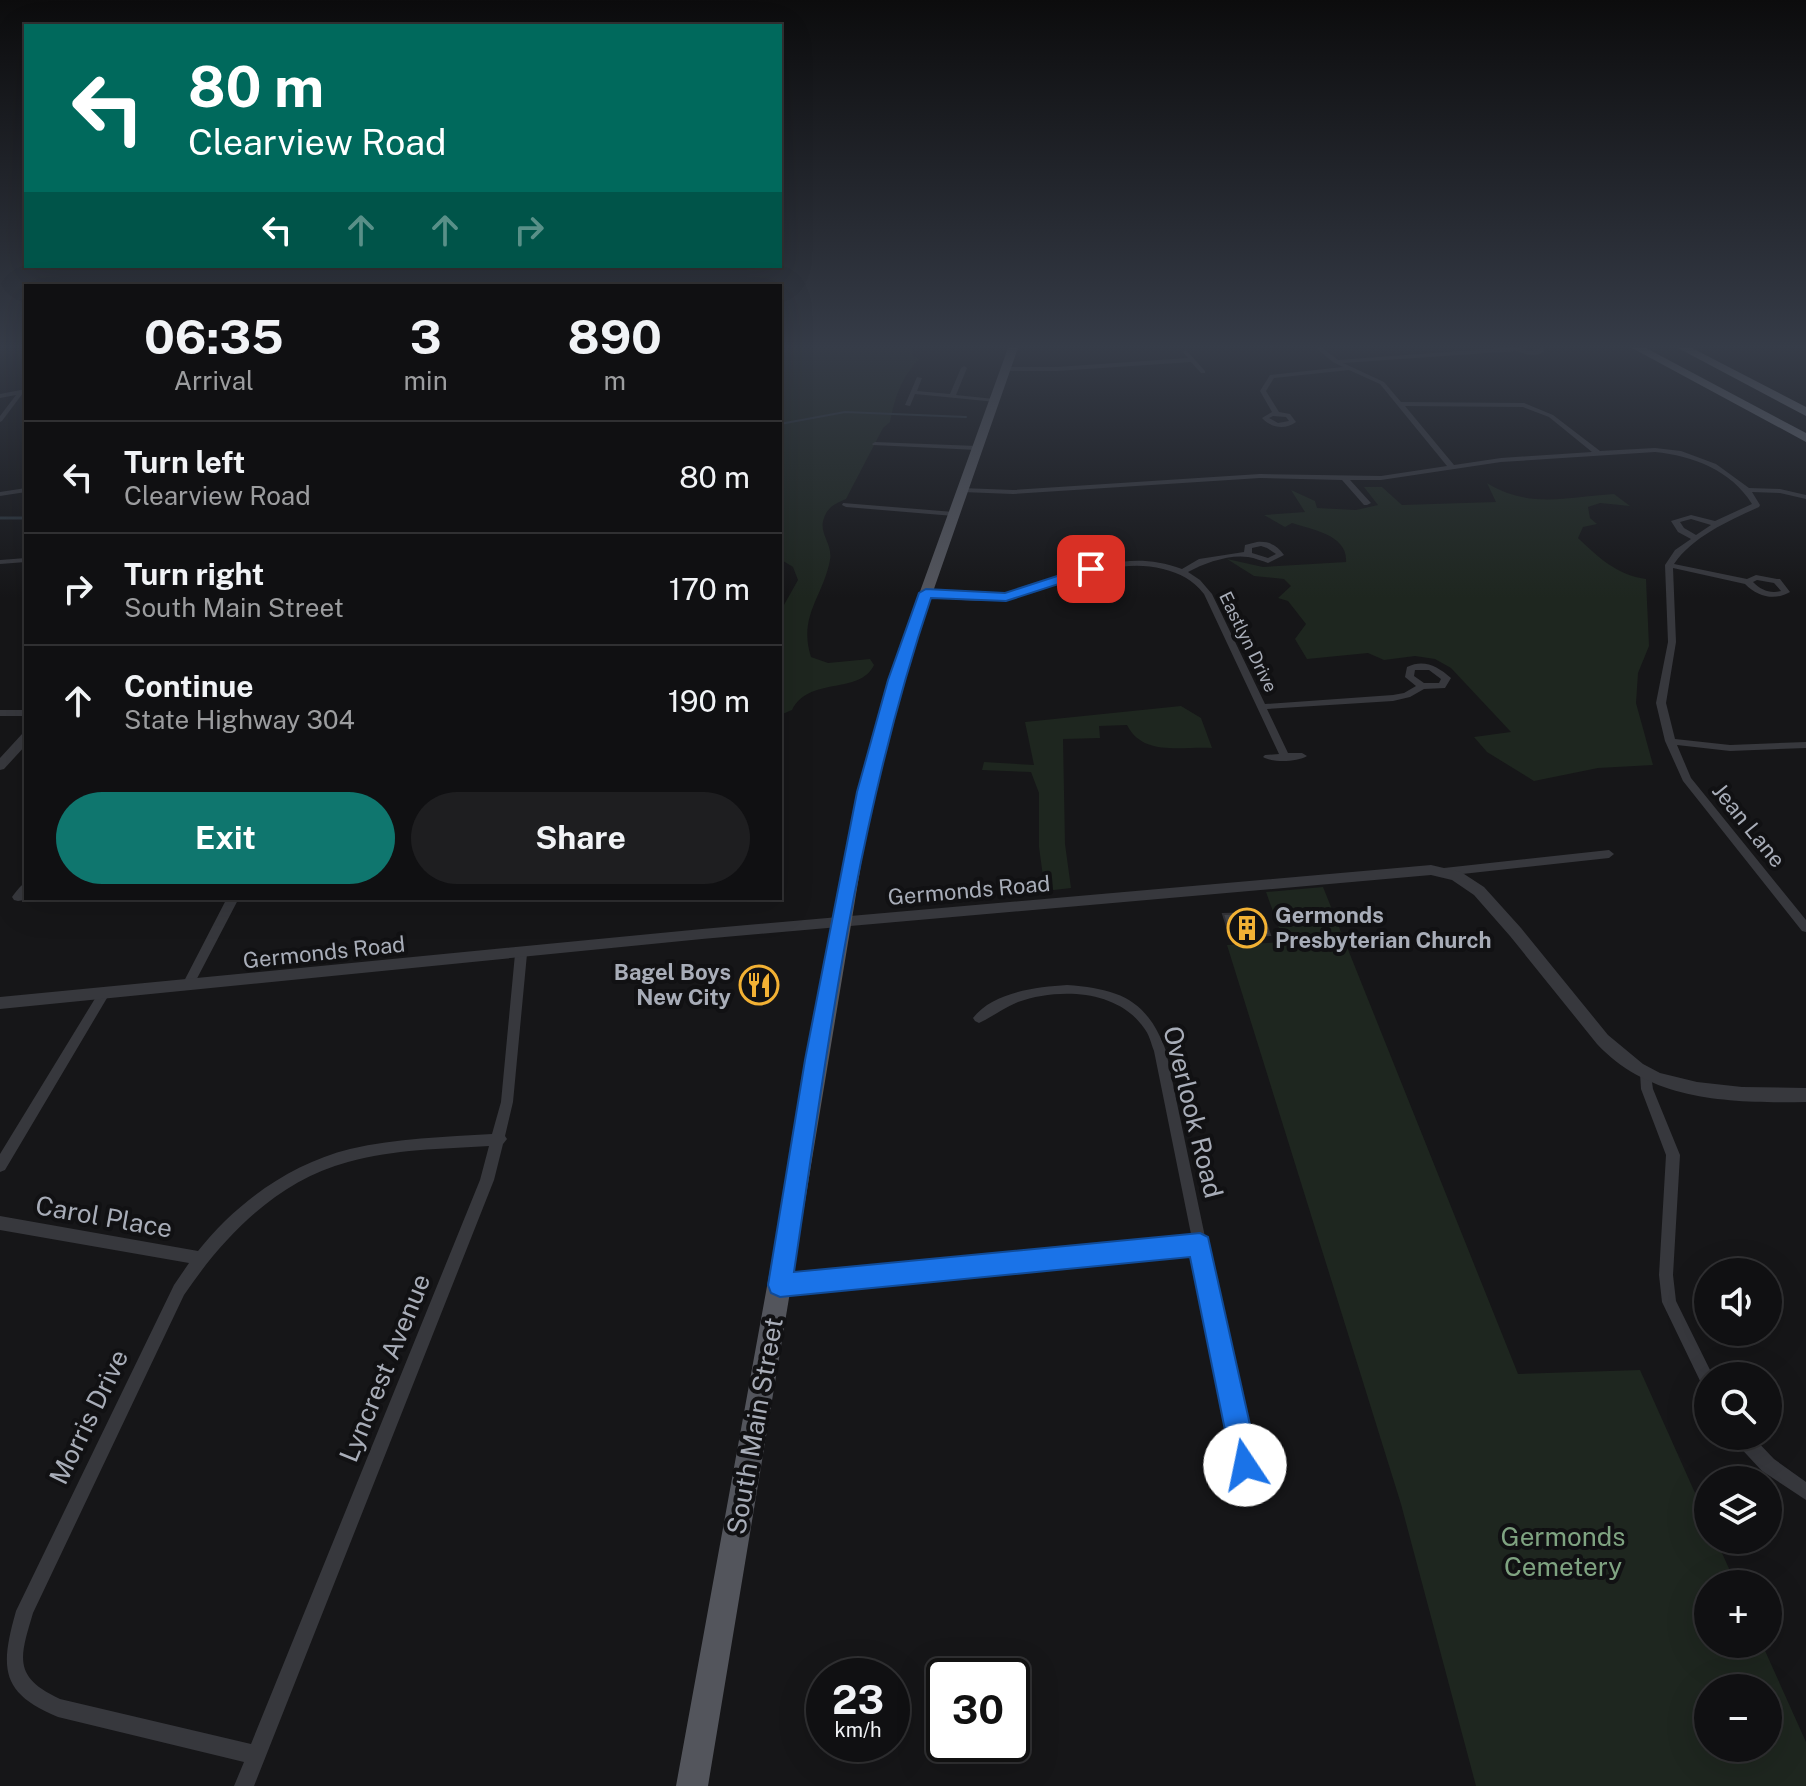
<!DOCTYPE html>
<meta charset="utf-8">
<style>
body{margin:0;font-family:"Public Sans",sans-serif;background:#1e1e20;color:#f1f3f6;height:100vh;display:flex;flex-direction:column;font-size:30px;white-space:nowrap}
*{box-sizing:border-box;margin:0}
p{font-size:26px;color:#9c9d9f}
.icon{flex:none;width:44px;height:44px;fill:none;stroke:currentColor;stroke-width:2;stroke-linecap:round;stroke-linejoin:round}
.map{position:relative;flex:1;overflow:hidden}
.drawer{position:absolute;left:24px;top:284px;width:758px;height:616px;display:flex;flex-direction:column;background:#101012;border-radius:0px;box-shadow:0 8px 32px #0002,0 0 0 2px #303032}
.drawer>*{flex:none}
.banner{position:absolute;left:24px;top:24px;width:758px;height:244px;border-radius:0px;box-shadow:0 8px 32px #0002,0 0 0 2px #303032;background:#00695c;color:#fff;overflow:hidden}
.tools{position:absolute;left:1694px;top:1258px;display:grid;gap:16px}
.tools a{display:grid;place-items:center;width:88px;height:88px;border-radius:50%;background:#101012;box-shadow:0 8px 32px #0002,0 0 0 2px #303032;font-size:40px}
.speed{position:absolute;left:806px;top:1658px;display:flex;gap:16px;font-size:40px;font-weight:700;text-align:center}
.speed>*{display:grid;place-content:center;width:104px;height:104px;border-radius:50%;background:#101012;box-shadow:0 8px 32px #0002,0 0 0 2px #303032;line-height:1}
.speed small{font-size:20px;font-weight:400}
.speed .limit{border:4px solid #111;border-radius:12px;background:#fff;color:#111}
.pin{position:absolute;display:grid;place-items:center;width:68px;height:68px;color:#fff;margin:-34px;border-radius:16px;box-shadow:0 4px 12px #0006}
.me{position:absolute;width:88px;margin:-44px;rotate:349deg;stroke-linejoin:round;filter:drop-shadow(0 0 6px #0008)}
.turn{display:flex;align-items:center;gap:28px;height:168px;padding:0 32px;font-size:36px}
.turn .icon{width:104px;height:104px;stroke-width:2.5}
.turn b{display:block;font-size:56px;line-height:68px}
.lanes{display:flex;align-items:center;height:76px;padding:0 32px;background:#0003;justify-content:center;gap:40px;direction:ltr}
.lanes .off{opacity:.35}
.eta{display:flex;justify-content:space-evenly;align-items:center;height:136px;text-align:center}
.eta b{font-size:48px;font-weight:700;line-height:56px}
.primary-button{display:flex;gap:16px;margin-top:auto;padding:16px 32px}
.primary-button a{flex:1;height:92px;border-radius:48px;background:#0f766e;color:#fff;font-size:32px;font-weight:700;line-height:92px;text-align:center}
.primary-button a+a{background:#1e1e20;color:#f1f3f6}
ul{padding:0;list-style:none}
li{display:flex;align-items:center;gap:24px;height:112px;padding:0 32px;border-top:2px solid #303032}
li div{flex:1}
li b{display:block;font-size:30px}
li em{font-style:normal}
.map>svg:first-child{display:block}
</style>
<div class="map">
<svg width="1806" height="1786" viewBox="0 0 1806 1786">
<rect width="100%" height="100%" fill="#161618"/>
<!-- green -->
<path fill="#1e261f" fill-rule="evenodd" d="M780,348h133l-1,8 7,3c-18,19 -24,38 -29,63l-7,6 -37,71c-9,4 -18,7 -22,19 -6,15 9,26 6,42 -7,37 -32,56 -19,97l17,6 42,-4 4,6c-14,30 -65,11 -82,45l-12,5v-103l18,-32 -5,-13 -13,-8z
M1487,483c42,26 80,14 127,11l16,12 -30,-3 -12,4 2,11 7,6 -14,3 -5,11c21,20 39,37 68,41l3,67 -11,27 -2,30 17,62 -55,3 -64,13 -47,-29 -13,-15 37,-5 -60,-64 -16,-9 -20,-3 -31,4 -16,-7 -61,6 -12,-20 11,-15 -18,-23 -10,-3 13,-12 -7,-7 -30,-3 -27,-17 36,8 83,-5c2,-27 -33,-32 -54,-39l-7,4 -21,-12 41,-3 -14,-22 24,11 2,7 39,2 22,-5 -14,-18h18l20,18 94,-3z
M1181,706l20,12 11,30c-30,-2 -69,9 -85,-23l-28,1 1,12 -37,1 2,105 6,44 -26,3 -6,-44v-54l-8,-21 -49,-2 2,-8 50,3 -9,-43z
M1323,887l195,487 122,-4 68,152v18h8l20,44h-28v60h54l44,98v44h-330l-75,-282 -174,-559 57,-3 -18,-50zM1708,1688h60v60h-60z"/>
<g fill="none" stroke-linecap="round" stroke-linejoin="round">
<!-- stream-far1 -->
<path stroke="#2c353c" stroke-width="2" d="M780,424l65,-12 121,5
M0,518h26"/>
<!-- stream -->
<path stroke="#2c353c" stroke-width="3" d="M0,518h26"/>
</g>
<!-- building -->
<path fill="#404145" stroke="#303034" stroke-width="2" d="M1256,913l3,7h6l5,15 -40,1 -7,-22z"/>
<g fill="none" stroke-linecap="round" stroke-linejoin="round">
<!-- minor -->
<path fill="#37383d" fill-rule="evenodd" d="M1316,348h7l15,12 163,-12h20l7,3 15,-3 1,4c-8,5 -18,3 -27,-1l-174,12 41,19 17,20 123,1 29,12 47,36 55,-3 26,3 35,13 33,24 31,1 26,6v4l-26,-6 -28,-1 8,13 -1,2c-29,13 -67,30 -85,57l73,15 9,-4 21,4h3l10,13c-15,9 -32,5 -45,-8l-72,-16 3,74 -10,61 9,36 55,6 76,-3v6l-76,3 -53,-6 14,33 115,142v12l-4,-1 -119,-150 -18,-40 -9,-38 12,-61 -3,-77 10,-15 16,-11 -13,-7 -7,-11 20,-6 24,6 37,-17c-21,-34 -59,-48 -97,-52l-154,10 -120,18h-31l21,23 -4,2h-3l-22,-25 -82,-2 -247,16 -51,-2 -4,-2 4,-2 51,2 247,-16 121,2 66,-10 -67,-82 -31,-14 -75,8 -8,13 13,21 11,2 6,8c-11,8 -25,6 -34,-4l10,-6 -12,-21 10,-16 73,-8 -10,-5zM1405,406l118,1 26,10 43,35 -91,6 -47,7zM1273,416l13,1 3,4 -11,2 -9,-5zM1691,519l20,6 -15,10 -12,-7 -4,-6zM1757,580l17,3 7,8c-11,3 -20,-1 -28,-9z
M1186,350l19,21v2h-4l-10,-11 -134,9h-52l-3,-2 3,-2h52l131,-9 -5,-6z
M964,366l3,2 -11,27 38,4 2,1v2l-81,-8 -5,12 -5,-1 12,-28 5,1 -5,13 33,3 11,-26z
M26,389v4h-3l-21,28 -2,1v-6l16,-21 -16,3v-4z
M875,442l102,4 3,2 -3,2 -104,-5 -1,-1z
M26,488v4l-26,4v-4z
M843,503l111,9 4,2 -4,2 -108,-9 -4,-2z
M1257,542c12,-1 20,3 27,13l-16,8c-6,-2 -13,-5 -20,-6 -18,-3 -44,6 -60,15l12,8 12,14 53,110 128,-9 11,-2 12,-7 -11,-9 2,-10c17,-8 30,-1 44,11l-6,10 -21,1 -14,8 -17,4 -126,8 21,44h14l5,3c-10,6 -34,7 -44,1l2,-2 14,-1 -75,-160c-11,-14 -24,-21 -41,-25 -55,-14 -104,21 -157,30 -26,5 -54,0 -80,-4l-4,-2 4,-2c26,4 54,8 81,3 64,-11 107,-50 175,-25l17,-10 45,-7 1,-7zM1261,546l6,2 9,6 -8,4 -16,-5v-5zM1415,670h14l12,9 -2,4h-15l-10,-7z
M26,558v4l-26,2v-4z
M0,710h26v6h-26z
M1609,850l5,4 -5,4 -165,18 -5,-4 5,-4z
M26,883v15l4,1 -12,2 -4,-1 -2,-3c4,-5 8,-12 14,-14z
M227,898h12l-48,92h-8l-2,-3z
M521,950l4,1 2,3 -14,148 -8,34 2,3 -4,5 -9,36 -240,606h-20l10,-24 -186,-45c-58,-24 -58,-49 -42,-106l158,-326 15,-22 -189,-33v-14l198,35c39,-49 92,-87 152,-102 47,-11 95,-12 142,-15l9,-32 14,-148 2,-3zM489,1146l-9,34 -229,564 -191,-45c-48,-22 -40,-42 -27,-86l151,-318c40,-59 93,-114 164,-133 46,-13 94,-13 141,-16z
M1067,985c52,4 80,14 99,66l92,438 -2,6 -6,2 -6,-2 -2,-6 -47,-237 -415,40 -5,-2 -2,-5 2,-5 5,-2 412,-39 -38,-188c-3,-8 -5,-17 -10,-23 -27,-39 -86,-40 -126,-26 -15,6 -26,15 -39,21l-4,-2 -2,-3c20,-26 63,-31 94,-33z
M103,990l4,2 2,3 -2,3 -102,172 -5,2v-18l99,-162z
M1646,1068l4,1 3,20 27,66 -7,120 3,26 37,75h-5v14l-5,-3 -41,-85 -3,-27 7,-120 -25,-66 -1,-16 2,-4z
M1733,1436h19l22,23 32,23v18l-44,-29 -27,-29z"/>
<!-- tertiary -->
<path fill="#37383d" fill-rule="evenodd" d="M26,733v12l-22,24 -4,1v-12l22,-24z
M1431,865l30,7 23,15 37,41 87,107 35,29 17,9 37,9 45,5 64,1v14c-74,1 -155,0 -209,-58l-87,-108 -36,-41 -22,-15 -21,-5 -729,64 -702,70v-12l702,-68z"/>
<!-- primary -->
<path fill="#53555c" fill-rule="evenodd" d="M1008,348h10l-112,321 -33,123 -165,994h-32l181,-994 35,-123z"/>
<!-- motorway -->
<path fill="#63666e" fill-rule="evenodd" d="M1632,348h14l160,85v9z
M1678,348h14l114,59v9z"/>
</g>
<!-- sky -->
<linearGradient id="sky" x2="0" y2="1"><stop stop-color="#0c0c0d"/><stop offset="0.58" stop-color="#363c48"/><stop offset="1" stop-color="#363c48" stop-opacity="0"/></linearGradient>
<rect width="1806" height="598" fill="url(#sky)"/>
<!-- route -->
<path fill="#1a73e8" stroke="#114b97" stroke-width="2" d="M1091,565l7,4 -2,3 -90,29 -75,-3c-74,217 -103,447 -137,674l406,-39 8,4 51,228 -4,9 -10,4 -9,-4 -4,-9 -42,-208 -410,40 -9,-4 -3,-8 37,-225 52,-268 31,-112 31,-87 7,-4 79,4z"/>
<!-- icons -->
<defs>
<symbol id="building-ring" viewBox="-11 -11 22 22"><circle r="9.5" fill="#111113" stroke="#f2b134" stroke-width="1.5"/><path d="M-4-6H4V6H1V3H-1V6H-4ZM-2.5-4.3h1.7v1.8h-1.7ZM.8-4.3h1.7v1.8H.8ZM-2.5-1h1.7V.8h-1.7ZM.8-1h1.7V.8H.8Z" fill="#f2b134"/></symbol>
<symbol id="restaurant-ring" viewBox="-11 -11 22 22"><circle r="9.5" fill="#111113" stroke="#f2b134" stroke-width="1.5"/><path d="M-5-6h1v4h1v-4h1v4h1v-4h1v5L-1.5 .5V6h-2V.5L-5-1ZM5-6V6H3V1.5H1.5Q1.5-4 5-6Z" fill="#f2b134"/></symbol>
</defs>
<g fill-rule="evenodd">
<use href="#building-ring" x="1225" y="906" width="44" height="44"/>
<use href="#restaurant-ring" x="737" y="963" width="44" height="44"/>
</g>
<g text-anchor="middle" stroke-width="8" stroke-linejoin="round" paint-order="stroke">
<!-- far-street labels -->
<g font-size="18" fill="#a8adb8" stroke="#111113">
<text transform="translate(1248 642) rotate(64)" y="6">Eastlyn Drive</text>
</g>
<!-- street labels -->
<g font-size="22" fill="#a8adb8" stroke="#111113">
<text transform="translate(1749 825) rotate(51)" y="8">Jean Lane</text>
<text transform="translate(969 890) rotate(-5)" y="8">Germonds Road</text>
<text transform="translate(324 952) rotate(-6)" y="8">Germonds Road</text>
</g>
<!-- poi labels -->
<g font-size="22" font-weight="bold" fill="#a8adb8" stroke="#111113" text-anchor="start">
<text x="1275" y="923">Germonds<tspan x="1275" dy="25">Presbyterian Church</tspan></text>
<text x="731" y="980" text-anchor="end">Bagel Boys<tspan x="731" dy="25">New City</tspan></text>
</g>
<!-- near-street labels -->
<g font-size="26" fill="#a8adb8" stroke="#111113">
<text transform="translate(1193 1112) rotate(76)" y="9">Overlook Road</text>
<text transform="translate(104 1217) rotate(10)" y="9">Carol Place</text>
<text transform="translate(385 1368) rotate(-68)" y="9">Lyncrest Avenue</text>
<text transform="translate(89 1417) rotate(-64)" y="9">Morris Drive</text>
<text transform="translate(755 1426) rotate(-80)" y="9">South Main Street</text>
</g>
<!-- near-park labels -->
<g font-size="26" fill="#7fa381" stroke="#111113">
<text x="1563" y="1546">Germonds<tspan x="1563" dy="30">Cemetery</tspan></text>
</g>
</g>
</svg>
<div class="tools">
<a><svg class="icon" aria-label="sound" viewBox="0 0 24 24"><path d="M4 9h4l5-4v14l-5-4H4zM17 9q2 3 0 6"/></svg></a>
<a><svg class="icon" aria-label="search" viewBox="0 0 24 24"><circle cx="10" cy="10" r="6"/><path d="M15 15l6 6"/></svg></a>
<a><svg class="icon" aria-label="layers" viewBox="0 0 24 24"><path d="M12 4l9 5-9 5-9-5zM3 14l9 5 9-5"/></svg></a>
<a>+</a>
<a>−</a>
</div>
<div class="speed"><div>23<small>km/h</small></div><div class="limit">30</div></div>
<div class="pin" style="left:1091px;top:569px;background:#d93025"><svg class="icon" aria-label="arrive" viewBox="0 0 24 24"><path d="M6 21V4h12l-3 4 3 4H6"/></svg></div>
<svg class="me" style="left:1245px;top:1465px" viewBox="-20 -20 40 40"><circle r="19" fill="#fff"/><path d="M0-13L10 11 0 6-10 11z" fill="#1a73e8"/></svg>
<div class="banner">
<div class="turn"><svg class="icon" aria-label="left" viewBox="0 0 24 24"><path d="M17 20v-9H6M10 6l-5 5 5 5"/></svg><div><b>80 m</b>Clearview Road</div></div>
<div class="lanes"><svg class="icon" aria-label="left" viewBox="0 0 24 24"><path d="M17 20v-9H6M10 6l-5 5 5 5"/></svg><svg class="icon off" aria-label="ahead" viewBox="0 0 24 24"><path d="M12 20V5M6 11l6-6 6 6"/></svg><svg class="icon off" aria-label="ahead" viewBox="0 0 24 24"><path d="M12 20V5M6 11l6-6 6 6"/></svg><svg class="icon off" aria-label="right" viewBox="0 0 24 24"><path d="M7 20v-9h11M14 6l5 5-5 5"/></svg></div>
</div>
<section class="drawer">
<div class="eta">
<div><b>06:35</b><p>Arrival</p></div>
<div><b>3</b><p>min</p></div>
<div><b>890</b><p>m</p></div>
</div>
<ul>
<li><svg class="icon" aria-label="left" viewBox="0 0 24 24"><path d="M17 20v-9H6M10 6l-5 5 5 5"/></svg><div><b>Turn left</b><p>Clearview Road</p></div><em>80 m</em></li>
<li><svg class="icon" aria-label="right" viewBox="0 0 24 24"><path d="M7 20v-9h11M14 6l5 5-5 5"/></svg><div><b>Turn right</b><p>South Main Street</p></div><em>170 m</em></li>
<li><svg class="icon" aria-label="ahead" viewBox="0 0 24 24"><path d="M12 20V5M6 11l6-6 6 6"/></svg><div><b>Continue</b><p>State Highway 304</p></div><em>190 m</em></li>
</ul>
<div class="primary-button"><a>Exit</a><a>Share</a></div>
</section>
</div>
